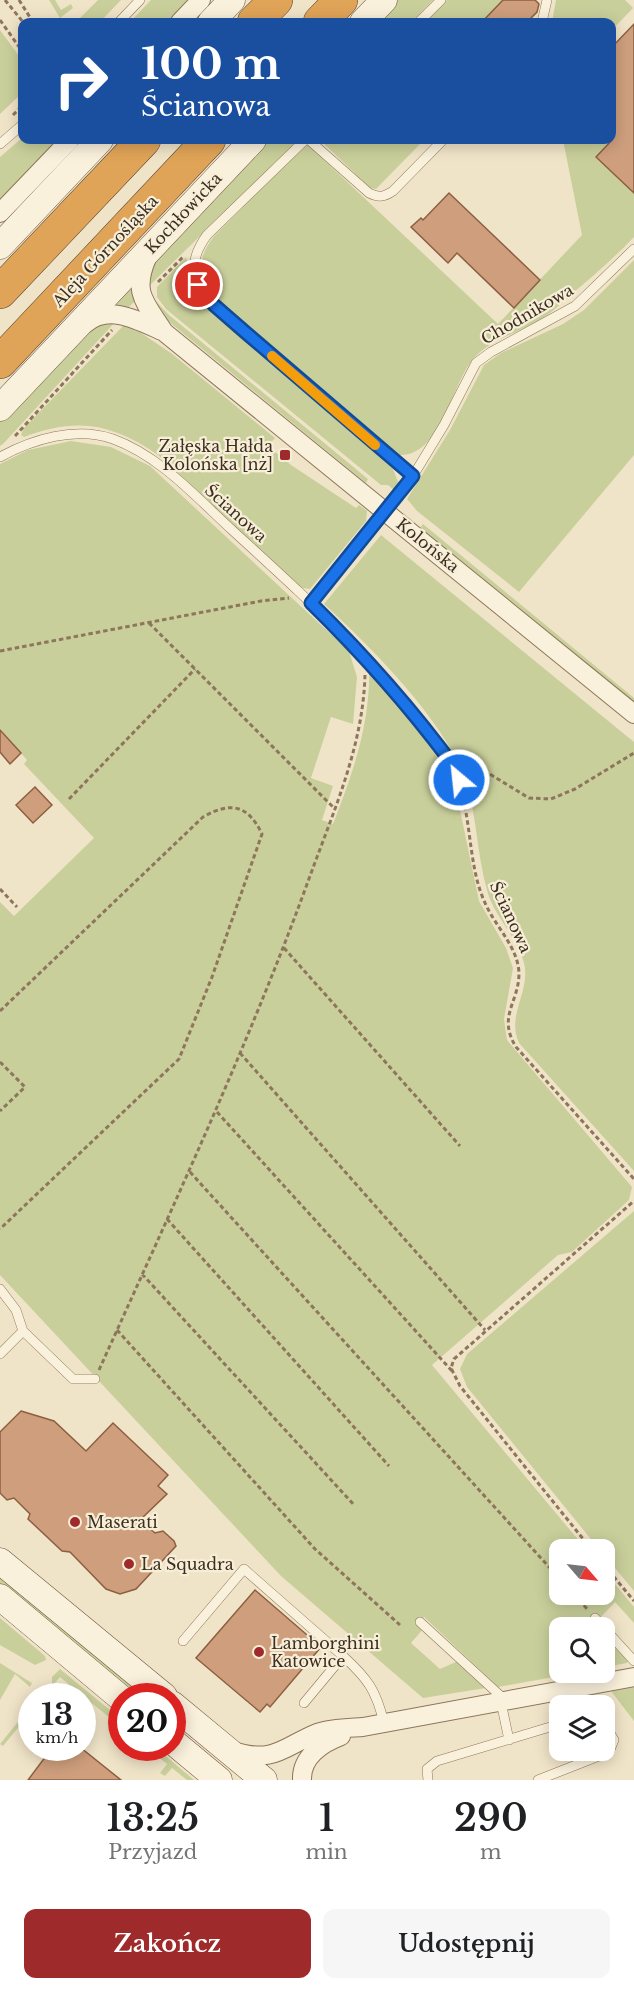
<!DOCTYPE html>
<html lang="pl">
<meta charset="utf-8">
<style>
body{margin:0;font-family:"Libre Baskerville",serif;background:#f6f6f6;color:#202124;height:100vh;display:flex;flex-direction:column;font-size:22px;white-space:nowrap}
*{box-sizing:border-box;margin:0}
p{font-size:20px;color:#757577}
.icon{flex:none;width:33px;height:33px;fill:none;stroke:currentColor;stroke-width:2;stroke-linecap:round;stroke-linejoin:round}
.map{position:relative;height:1780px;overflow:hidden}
.panel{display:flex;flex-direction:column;background:#fff;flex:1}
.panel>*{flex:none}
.banner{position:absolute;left:18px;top:18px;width:598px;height:126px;border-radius:12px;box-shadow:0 3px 15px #0003;background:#1a4fa0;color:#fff;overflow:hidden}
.needle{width:39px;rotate:118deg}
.controls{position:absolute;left:549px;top:1539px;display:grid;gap:12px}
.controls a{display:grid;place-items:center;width:66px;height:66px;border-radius:12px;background:#fff;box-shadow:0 3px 15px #0003;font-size:30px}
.speed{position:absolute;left:18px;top:1683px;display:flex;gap:12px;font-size:30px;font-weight:700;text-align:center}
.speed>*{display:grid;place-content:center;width:78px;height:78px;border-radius:50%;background:#fff;box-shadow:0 3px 15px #0003;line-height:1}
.speed small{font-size:15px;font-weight:400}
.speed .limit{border:9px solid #d22;background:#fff;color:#111}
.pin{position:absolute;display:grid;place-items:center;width:51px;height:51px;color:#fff;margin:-26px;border:3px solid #fff;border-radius:50%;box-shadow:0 2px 6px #0007}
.me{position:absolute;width:66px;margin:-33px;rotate:332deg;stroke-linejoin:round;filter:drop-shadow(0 0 4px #0008)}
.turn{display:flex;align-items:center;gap:21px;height:126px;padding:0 24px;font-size:27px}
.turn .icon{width:78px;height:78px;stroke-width:2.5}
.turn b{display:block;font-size:42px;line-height:51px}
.eta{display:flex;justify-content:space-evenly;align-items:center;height:102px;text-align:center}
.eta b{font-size:36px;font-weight:600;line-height:42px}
.button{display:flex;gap:12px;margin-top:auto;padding:12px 24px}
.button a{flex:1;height:69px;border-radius:12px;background:#9e2a2b;color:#fff;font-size:24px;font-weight:600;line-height:69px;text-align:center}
.button a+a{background:#f6f6f6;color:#202124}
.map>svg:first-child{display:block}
</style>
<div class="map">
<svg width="634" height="1780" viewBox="0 0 634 1780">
<rect width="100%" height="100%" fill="#f0e4c8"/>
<!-- green -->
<path fill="#c9cf9b" d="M49,0h6l6,10 10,-6 2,4 -13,10z
M98,0h23l-21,22h-24z
M151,0h40l-21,22h-40z
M397,0h36l-21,22h-36z
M447,0h56l-21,22h-57z
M556,0h69l8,8 -21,22v-8h-60z
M0,30l22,30v33l-22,21z
M22,138l38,2 -60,63v-46z
M265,140h33l-151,148 7,-31z
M320,140h104l-48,49 -6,-1z
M563,140l47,1 -15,16 39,35v45c-21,22 -43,41 -67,61 -8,7 -16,15 -25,21 -21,13 -49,19 -67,38 -26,27 -34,112 -87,96l-171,-153c-19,-25 -22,-38 -3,-64l93,-92 191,180 84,-89z
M186,257l7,26 9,15 191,171 5,13 -4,8 -6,-5h-7l-215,-176 -9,-12v-10z
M634,260v195l-115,137 -102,-81 -10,-12 43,-69 34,-65 17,-12 62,-29 21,-14z
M133,284l3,16 -9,9 -15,-4z
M149,298h4l16,17 199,164 -2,4 -204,-167z
M117,320l-113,123 -4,3v-25l84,-89 5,-4z
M126,323l45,30 104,85 -7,8 23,19 65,43 3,-3 8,6 -1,10 -56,68 -8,-1 -144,-133c-46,-32 -82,-38 -134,-18l-3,-2 3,-7z
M71,441l40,6 39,19 199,185 8,26 -4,47 -22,-7 -20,61 22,8 -11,34 11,4c20,-51 38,-102 36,-158l51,65 35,55 24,115 27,47 7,20 -9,51 3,21 125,147 -3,13 -57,52 -14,3 -126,110 154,184 -26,1v44h44l1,-22 29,35v16l-19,-21 -15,16 -2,9 -38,1v44l16,1 -78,14 -74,-70 -6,7 5,5 -12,14 29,26 18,-8 28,27 -63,10 -142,-122 -281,-301v-373l14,14 80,-78 -70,-74 3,-4 -27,-31v-265l28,-14z
M423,524l211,174v5l-214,-175z
M381,535l253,207v429l-115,-128c-13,-28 12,-52 5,-80 -7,-27 -30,-46 -37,-73 -10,-35 -10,-73 -21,-108 -20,-60 -95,-135 -142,-178z
M634,1211v380l-29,-35 -1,-6 -5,-1 -132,-162 -7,-18 7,-15z
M0,1572l150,124h-8l-43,-29 -99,-81z
M0,1618l45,38 1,4 -11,5 -35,-20z
M604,1634l24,27 -1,2 -22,4z
M0,1663l32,20 -2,4 -15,-13 -15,26z
M60,1669l61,50v8l-61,-50 -8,9v-9z
M634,1687v34l-23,-30z
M31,1706v6l-28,34 -3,-2z
M147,1748h9l38,32h-7l-15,-12 -7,8 -5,-3 7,-9z"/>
<!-- building -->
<path fill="#cf9f7d" stroke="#8d5f41" stroke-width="1.5" d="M503,0h32l4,4 -2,8 -10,10h-45z
M634,24v169l-38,-36 16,-17v-93z
M449,193l91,87 -26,28 -57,-55 -9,10 -37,-36 10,-9 2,2z
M0,730l21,23 -11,11 -10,-12z
M35,787l17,18 -19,18 -17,-18z
M21,1411l33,10 32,30 27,-28 55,52 -10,11 9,8 -27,26 15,13 8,-2 11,10 2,5 -40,43 -16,5 -14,-5 -36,-37 -8,-1 -34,-32 2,-5 -16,-16 -7,2 -7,-7v-61z
M255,1590l66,57 -51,60 -3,-3 -7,8 -64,-54z
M52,1748h29l40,32h-93z"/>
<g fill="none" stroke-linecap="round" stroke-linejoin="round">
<defs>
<path id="service" d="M119,22l21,-22
M419,22l22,-22
M542,22l5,-22
M305,140l-98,95c-21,29 -14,44 7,70l199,171
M309,140l60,53c10,5 15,4 24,-2l50,-51
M0,144l22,-19
M0,457c33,-18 76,-31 113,-18 47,17 84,59 119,91 45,41 90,82 132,126 34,35 63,74 92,113l2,11
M311,603l102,-127 31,-51 32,-62 15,-11 84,-46 59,-57
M0,1289l16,21 7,21
M0,1354l23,-23 50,48h22
M595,1618l9,10
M420,1622l85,78
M604,1628l30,33
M183,1641l61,-72 99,87
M501,1702l8,38
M304,1703l39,-47c25,23 33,34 41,67
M428,1780l-1,-11 10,-8 123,-37
M538,1780l71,-28 5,-12 -10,-17"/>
<path id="minor" d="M180,22l21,-22
M0,213l70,-73
M147,258c-15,35 -2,44 17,74
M85,324c24,-21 54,-3 79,8l470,382
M233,1751c41,13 50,-4 84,-18 14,-5 31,-5 46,-6l271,-50
M302,1780c-1,-23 20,-37 39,-44"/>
<path id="secondary" d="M211,22l21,-22
M363,22l21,-22
M0,246l100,-106
M0,408l253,-268
M0,1561l164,135
M0,1597l122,102
M172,1704l92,76
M172,1741l47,39"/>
<path id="motorway" d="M254,22l22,-22
M320,22l21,-22
M0,292l144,-152
M0,362l209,-222"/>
</defs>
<!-- service casing -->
<use href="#service" stroke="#8d765c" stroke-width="10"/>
<!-- minor casing -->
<use href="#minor" stroke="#8d765c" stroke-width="20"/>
<!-- secondary casing -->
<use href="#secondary" stroke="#6f573f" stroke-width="27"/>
<!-- motorway casing -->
<use href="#motorway" stroke="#5b4430" stroke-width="34"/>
<!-- path -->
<path stroke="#8d765c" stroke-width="3" stroke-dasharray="4.5 3" stroke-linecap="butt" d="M5,0l18,22
M19,0l14,22
M0,20l22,31
M13,115l9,-9
M158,282l25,-25
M15,436l97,-106
M149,623l185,185
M0,651l261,-50 28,-3
M469,767l19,6 41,25 22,1 24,-10 59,-36
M461,791c11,37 8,81 26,116 10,21 31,41 32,66 0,30 -22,43 -3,74l118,132
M69,799l126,-130
M0,889l17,18
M284,948l176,198
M0,1011l203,-194c28,-16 45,-12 59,17l-50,143 -33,82 -179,170
M240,1053l245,277
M0,1062l25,25 -25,24
M217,1112l235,259
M190,1172l370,407
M167,1219l222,247
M142,1274l213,232
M117,1330l198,219 85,76
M99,1370c74,-164 150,-326 211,-494 24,-66 53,-130 55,-201
M592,1550l-132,-164 -9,-18 3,-9 8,-7 172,-151
M604,1565l30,36
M574,1594l14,16"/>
<!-- service -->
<use href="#service" stroke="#faf1dc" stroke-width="9"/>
<!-- minor -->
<use href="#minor" stroke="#faf1dc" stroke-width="18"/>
<!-- secondary -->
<use href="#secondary" stroke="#faf1dc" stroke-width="26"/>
<!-- motorway -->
<use href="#motorway" stroke="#e0a458" stroke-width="33"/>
</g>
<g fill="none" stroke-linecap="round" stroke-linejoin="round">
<defs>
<path id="route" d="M198,285l16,20 31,27 168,144 -102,127c53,52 101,106 145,166l3,11"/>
</defs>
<!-- route casing -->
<use href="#route" stroke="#114b97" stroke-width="15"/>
<!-- route -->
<use href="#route" stroke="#1a73e8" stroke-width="10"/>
<!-- slow -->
<path stroke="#f59e0b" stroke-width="10" d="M272,356l103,89"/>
</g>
<!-- markers -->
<g fill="#9e2a2b" stroke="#f7eed8" stroke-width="2">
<rect x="279" y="449" width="12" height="12" rx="3"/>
<circle cx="75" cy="1522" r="6"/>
<circle cx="129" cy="1564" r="6"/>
<circle cx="259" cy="1652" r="6"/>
</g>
<g text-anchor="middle" stroke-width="4.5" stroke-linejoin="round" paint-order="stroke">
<!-- street labels -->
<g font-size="16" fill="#3d2e20" stroke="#f7eed8">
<text transform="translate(183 213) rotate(-47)" y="6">Kochłowicka</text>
<text transform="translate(105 251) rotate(-47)" y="6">Aleja Górnośląska</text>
<text transform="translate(527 314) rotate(-30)" y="6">Chodnikowa</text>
<text transform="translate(236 513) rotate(42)" y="6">Ścianowa</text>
<text transform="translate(428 545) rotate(39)" y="6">Kolońska</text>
<text transform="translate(511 917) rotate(65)" y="6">Ścianowa</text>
</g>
<!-- poi labels -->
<g font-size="16" fill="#3d2e20" stroke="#f7eed8" text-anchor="start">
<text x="273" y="452" text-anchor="end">Załęska Hałda<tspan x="273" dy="18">Kolońska [nż]</tspan></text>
<text x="87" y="1528">Maserati</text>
<text x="141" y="1570">La Squadra</text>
<text x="271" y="1649">Lamborghini<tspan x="271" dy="18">Katowice</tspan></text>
</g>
</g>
</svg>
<div class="controls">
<a><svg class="needle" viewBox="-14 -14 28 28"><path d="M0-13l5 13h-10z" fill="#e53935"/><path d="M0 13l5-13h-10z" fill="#757577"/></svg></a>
<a><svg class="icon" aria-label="search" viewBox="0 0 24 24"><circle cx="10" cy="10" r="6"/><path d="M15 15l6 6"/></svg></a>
<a><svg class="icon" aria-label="layers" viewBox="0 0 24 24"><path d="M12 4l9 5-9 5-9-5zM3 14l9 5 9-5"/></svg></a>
</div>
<div class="speed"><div>13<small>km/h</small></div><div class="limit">20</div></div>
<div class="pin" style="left:198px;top:285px;background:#d93025"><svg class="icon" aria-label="arrive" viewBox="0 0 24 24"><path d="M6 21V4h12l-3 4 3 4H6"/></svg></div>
<svg class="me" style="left:459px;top:780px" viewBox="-20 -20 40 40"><circle r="17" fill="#1a73e8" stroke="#fff" stroke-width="3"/><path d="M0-11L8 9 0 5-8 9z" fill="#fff"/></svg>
<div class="banner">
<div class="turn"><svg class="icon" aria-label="right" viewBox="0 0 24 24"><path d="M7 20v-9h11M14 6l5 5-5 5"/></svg><div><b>100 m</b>Ścianowa</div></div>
</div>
</div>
<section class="panel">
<div class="eta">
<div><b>13:25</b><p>Przyjazd</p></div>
<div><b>1</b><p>min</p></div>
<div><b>290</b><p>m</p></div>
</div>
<div class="button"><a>Zakończ</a><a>Udostępnij</a></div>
</section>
